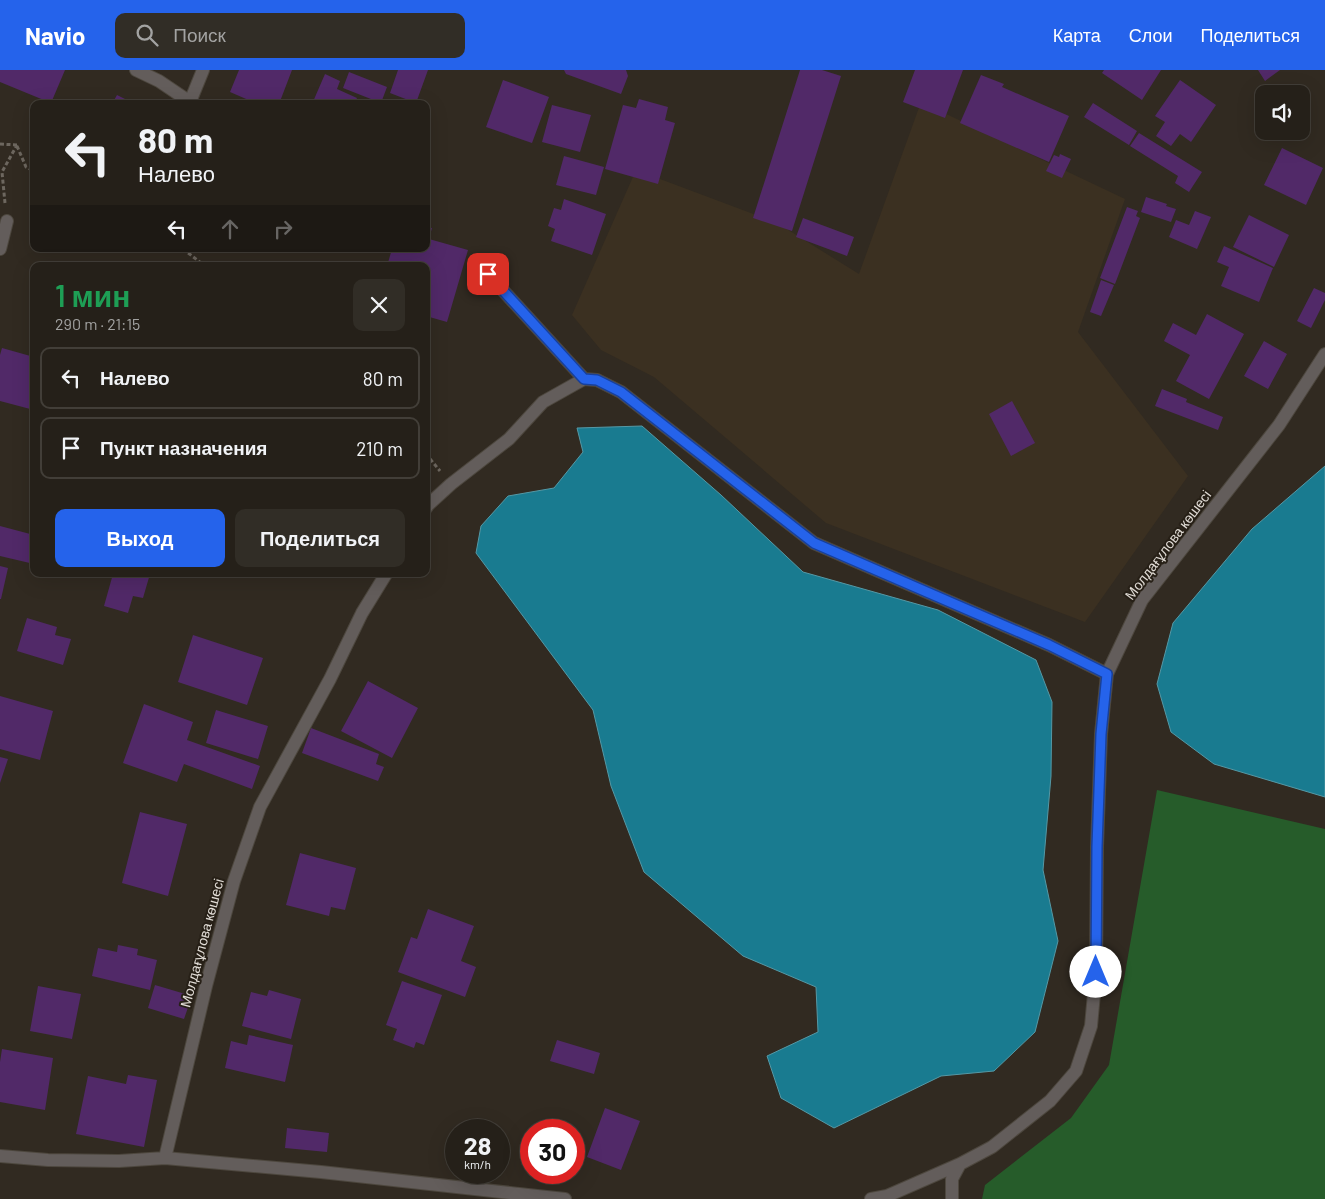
<!DOCTYPE html>
<html lang="ru">
<meta charset="utf-8">
<style>
body{margin:0;font-family:Barlow,sans-serif;background:#312d26;color:#f1f3f6;height:100vh;display:flex;flex-direction:column;font-size:19px;white-space:nowrap}
*{box-sizing:border-box;margin:0}
p{font-size:16px;color:#a3a3a2}
.icon{flex:none;width:28px;height:28px;fill:none;stroke:currentColor;stroke-width:2;stroke-linecap:round;stroke-linejoin:round}
.map{position:relative;flex:1;overflow:hidden}
.sheet{position:absolute;left:30px;top:192px;width:400px;height:315px;display:flex;flex-direction:column;background:#252019;border-radius:10px;box-shadow:0 5px 20px #0002,0 0 0 1px #423e38}
.sheet>*{flex:none}
.guide{position:absolute;left:30px;top:30px;width:400px;height:152px;border-radius:10px;box-shadow:0 5px 20px #0002,0 0 0 1px #423e38;background:#252019;color:#f1f3f6;overflow:hidden}
.fabs{position:absolute;left:1255px;top:15px;display:grid;gap:10px}
.fabs a{display:grid;place-items:center;width:55px;height:55px;border-radius:10px;background:#252019;box-shadow:0 5px 20px #0002,0 0 0 1px #423e38;font-size:25px}
.speed{position:absolute;left:445px;top:1049px;display:flex;gap:10px;font-size:25px;font-weight:700;text-align:center}
.speed>*{display:grid;place-content:center;width:65px;height:65px;border-radius:50%;background:#252019;box-shadow:0 5px 20px #0002,0 0 0 1px #423e38;line-height:1}
.speed small{font-size:12px;font-weight:400}
.speed .limit{border:8px solid #d22;background:#fff;color:#111}
.pin{position:absolute;display:grid;place-items:center;width:42px;height:42px;color:#fff;margin:-21px;border-radius:10px;box-shadow:0 2px 8px #0006}
.me{position:absolute;width:55px;margin:-28px;rotate:0deg;stroke-linejoin:round;filter:drop-shadow(0 0 4px #0008)}
.turn{display:flex;align-items:center;gap:18px;height:105px;padding:0 25px;font-size:22px}
.turn .icon{width:65px;height:65px;stroke-width:2.5}
.turn b{display:block;font-size:35px;line-height:42px}
.lanes{display:flex;align-items:center;height:48px;padding:0 25px;background:#0003;justify-content:center;gap:25px;direction:ltr}
.lanes .off{opacity:.35}
.round{display:grid;place-items:center;flex:none;width:52px;height:52px;border-radius:10px;background:#312d26}
.summary{display:flex;align-items:center;justify-content:space-between;height:85px;padding:0 25px}
h1{font-size:30px;font-weight:600;line-height:38px;color:#1e9e55}
.cta{display:flex;gap:10px;margin-top:auto;padding:10px 25px}
.cta a{flex:1;height:58px;border-radius:10px;background:#2563eb;color:#fff;font-size:20px;font-weight:600;line-height:58px;text-align:center}
.cta a+a{background:#312d26;color:#f1f3f6}
ul{padding:0;list-style:none}
li{display:flex;align-items:center;gap:15px;height:62px;margin:0 10px 8px;padding:0 15px;border:2px solid #423e38;border-radius:10px}
li div{flex:1}
li b{display:block;font-size:19px}
li em{font-style:normal}
header{display:flex;align-items:center;gap:30px;box-sizing:border-box;height:70px;padding:0 25px;background:#2563eb;color:#fff}
header strong{font-size:24px}
nav{display:flex;gap:28px;margin-inline-start:auto;font-size:18px}
.search{width:350px;height:45px;background:#312d26;display:flex;align-items:center;gap:12px;box-sizing:border-box;padding:0 18px;border-radius:10px;color:#a3a3a2;font-size:19px}
.map>svg:first-child{display:block}
</style>
<header>
<strong>Navio</strong>
<div class="search"><svg class="icon" aria-label="search" viewBox="0 0 24 24"><circle cx="10" cy="10" r="6"/><path d="M15 15l6 6"/></svg>Поиск</div>
<nav><a>Карта</a><a>Слои</a><a>Поделиться</a></nav>
</header>
<div class="map">
<svg width="1325" height="1129" viewBox="0 0 1325 1129">
<rect width="100%" height="100%" fill="#312a21"/>
<!-- built -->
<path fill="#3b3021" d="M921,32l204,97 -47,133 110,144 -103,146 -259,-99 -172,-146 -53,-27 -29,-35 64,-145 141,53 82,51z"/>
<!-- green -->
<path fill="#265c2a" d="M1157,720l168,39v370h-343l3,-14 86,-67 38,-53z"/>
<!-- water -->
<path fill="#197b90" stroke="#5598a5" d="M642,356l79,69 82,77 135,38 98,50 16,42 -1,74 -8,94 15,71 -23,91 -41,39 -53,5 -107,52 -53,-30 -14,-42 51,-24 -2,-45 -73,-31 -99,-84 -33,-86 -18,-76 -117,-157 5,-27 27,-30 46,-8 29,-36 -6,-24z
M1325,396v331l-111,-33 -43,-32 -14,-48 16,-61 79,-94z"/>
<!-- building -->
<path fill="#512968" d="M0,0h65l-14,33 -51,-21z
M239,0h53l-13,34h-21l-28,-12z
M398,0h30l-12,33 -26,-10z
M564,0h62l2,6 -7,18 -55,-20z
M800,0h22l19,6 -49,155 -39,-13z
M915,0h48l-18,48 -42,-16z
M1104,0h57l-19,30 -40,-27z
M1258,0h22l-15,11z
M349,2l38,15 -6,16 -38,-15z
M325,4l15,7 -3,8 20,9 -3,6h-42z
M981,5l23,9 -2,3 67,29 -20,46 -89,-39z
M503,10l46,17 -17,46 -46,-16z
M1180,10l36,25 -25,37 -11,-8 -9,12 -15,-10 9,-14 -10,-6z
M117,25l18,9h-23z
M639,29l29,8 -3,13 10,3 -17,61 -53,-15 18,-64 13,3z
M1093,33l44,28 -8,14 -45,-28z
M552,35l39,10 -11,37 -38,-10z
M1139,63l63,39 -13,20 -14,-9 3,-7 -48,-30z
M1282,78l41,20 -17,37 -42,-20z
M1060,84l11,5 -9,19 -16,-7 8,-16 5,2z
M564,86l40,11 -8,28 -40,-10z
M1146,127l21,7 -1,2 10,3 -5,13 -30,-10z
M564,129l42,15 -14,41 -41,-14 4,-12 -7,-3 6,-18 7,2z
M1127,137l11,4 -2,5 4,2 -25,66 -15,-6z
M1195,141l16,6 -14,32 -28,-12 7,-17 13,5z
M1249,145l40,20 -15,32 -41,-20z
M803,148l51,19 -7,19 -51,-19z
M426,157l6,1 -3,11 39,11 -21,72 -21,-6v-50h-39l5,-17h34z
M1224,176l49,22 -14,34 -38,-16 8,-19 -12,-5z
M1101,210l13,5 -13,31 -11,-4z
M1314,218l11,5v7l-14,28 -14,-7z
M1207,244l37,20 -35,65 -33,-18 14,-26 -26,-14 9,-18 23,12z
M1264,271l23,13 -19,35 -24,-13z
M2,278l32,9v53l-34,-9v-46z
M1162,319l25,10 -1,3 37,15 -5,13 -63,-24z
M1012,331l23,42 -24,13 -22,-42z
M0,456l34,9v29l-34,-8z
M0,496l8,2 -7,31h-1z
M113,504h37l-7,24 -10,-2 -5,17 -24,-7z
M27,548l30,9 -2,8 16,4 -8,26 -46,-14z
M193,565l70,23 -16,47 -69,-23z
M368,611l50,27 -26,50 -51,-27z
M0,626l53,15 -13,49 -40,-11z
M144,634l49,18 -6,18 73,26 -8,23 -68,-25 -7,18 -54,-19z
M216,640l52,16 -10,33 -52,-16z
M311,658l68,26 -3,10 8,3 -6,14 -76,-28z
M0,687l8,2 -8,24z
M140,742l47,12 -19,72 -46,-13z
M300,783l56,15 -11,42 -14,-3 -2,9 -43,-11z
M428,839l46,17 -13,35 15,6 -11,30 -67,-25 13,-35 6,2z
M118,875l20,4 -1,6 20,5 -7,30 -58,-14 6,-28 19,4z
M402,911l40,14 -18,50 -8,-3 -2,6 -21,-8 4,-11 -11,-4z
M155,915l37,11 -8,23 -36,-11z
M38,916l43,8 -9,45 -42,-8z
M269,920l32,9 -10,40 -49,-13 9,-34 16,4z
M249,965l44,10 -8,37 -60,-14 6,-27 16,4z
M557,970l43,13 -6,21 -44,-13z
M2,979l51,9 -8,52 -45,-8v-40z
M128,1005l29,5 -13,67 -68,-13 12,-58 38,8z
M605,1038l35,13 -19,49 -34,-13z
M287,1058l42,5 -2,19 -42,-4z"/>
<g fill="none" stroke-linecap="round" stroke-linejoin="round">
<defs>
<path id="minor" d="M136,0l23,11 34,23
M190,32l13,-32
M0,179l7,-28
M476,191l108,118
M426,438l2,-3 23,-21 58,-45 34,-37 41,-23 13,1 24,12 193,151 235,102 58,29
M0,1086l48,4 71,1 46,-3 156,14 244,27
M165,1088l41,-172 28,-105 26,-74 70,-128 32,-66 24,-39
M871,1129l16,-3 73,-32 32,-17 58,-46 26,-30 15,-45 5,-54 1,-125 4,-113 6,-60 35,-74 137,-175 46,-71
M952,1129v-20l8,-15"/>
</defs>
<!-- minor casing -->
<use href="#minor" stroke="#4d473e" stroke-width="14"/>
<!-- path -->
<path stroke="#6d675f" stroke-width="3" stroke-dasharray="4 2.5" stroke-linecap="butt" d="M0,74l17,1
M17,76l9,21 8,4
M5,133l-3,-31 15,-27
M183,179l22,17
M426,384l14,17"/>
<!-- minor -->
<use href="#minor" stroke="#635d5b" stroke-width="12"/>
</g>
<g fill="none" stroke-linecap="round" stroke-linejoin="round">
<defs>
<path id="route" d="M488,204l96,105 13,1 24,12 193,151 235,102 58,29 -6,60 -4,113 -1,125"/>
</defs>
<!-- route casing -->
<use href="#route" stroke="#184099" stroke-width="12"/>
<!-- route -->
<use href="#route" stroke="#2563eb" stroke-width="9"/>
</g>
<g text-anchor="middle" stroke-width="4" stroke-linejoin="round" paint-order="stroke">
<!-- street labels -->
<g font-size="14" fill="#e2ddd7" stroke="#272017">
<text transform="translate(1168 475) rotate(-53)" y="5">Молдағұлова көшесі</text>
<text transform="translate(202 873) rotate(-75)" y="5">Молдағұлова көшесі</text>
</g>
</g>
</svg>
<div class="fabs">
<a><svg class="icon" aria-label="sound" viewBox="0 0 24 24"><path d="M4 9h4l5-4v14l-5-4H4zM17 9q2 3 0 6"/></svg></a>
</div>
<div class="speed"><div>28<small>km/h</small></div><div class="limit">30</div></div>
<div class="pin" style="left:488px;top:204px;background:#d93025"><svg class="icon" aria-label="arrive" viewBox="0 0 24 24"><path d="M6 21V4h12l-3 4 3 4H6"/></svg></div>
<svg class="me" style="left:1096px;top:902px" viewBox="-20 -20 40 40"><circle r="19" fill="#fff"/><path d="M0-13L10 11 0 6-10 11z" fill="#2563eb"/></svg>
<div class="guide">
<div class="turn"><svg class="icon" aria-label="left" viewBox="0 0 24 24"><path d="M17 20v-9H6M10 6l-5 5 5 5"/></svg><div><b>80 m</b>Налево</div></div>
<div class="lanes"><svg class="icon" aria-label="left" viewBox="0 0 24 24"><path d="M17 20v-9H6M10 6l-5 5 5 5"/></svg><svg class="icon off" aria-label="ahead" viewBox="0 0 24 24"><path d="M12 20V5M6 11l6-6 6 6"/></svg><svg class="icon off" aria-label="right" viewBox="0 0 24 24"><path d="M7 20v-9h11M14 6l5 5-5 5"/></svg></div>
</div>
<section class="sheet">
<div class="summary"><div><h1>1 мин</h1><p>290 m · 21:15</p></div><a class="round"><svg class="icon" aria-label="close" viewBox="0 0 24 24"><path d="M6 6l12 12M18 6L6 18"/></svg></a></div>
<ul>
<li><svg class="icon" aria-label="left" viewBox="0 0 24 24"><path d="M17 20v-9H6M10 6l-5 5 5 5"/></svg><div><b>Налево</b></div><em>80 m</em></li>
<li><svg class="icon" aria-label="arrive" viewBox="0 0 24 24"><path d="M6 21V4h12l-3 4 3 4H6"/></svg><div><b>Пункт назначения</b></div><em>210 m</em></li>
</ul>
<div class="cta"><a>Выход</a><a>Поделиться</a></div>
</section>
</div>
